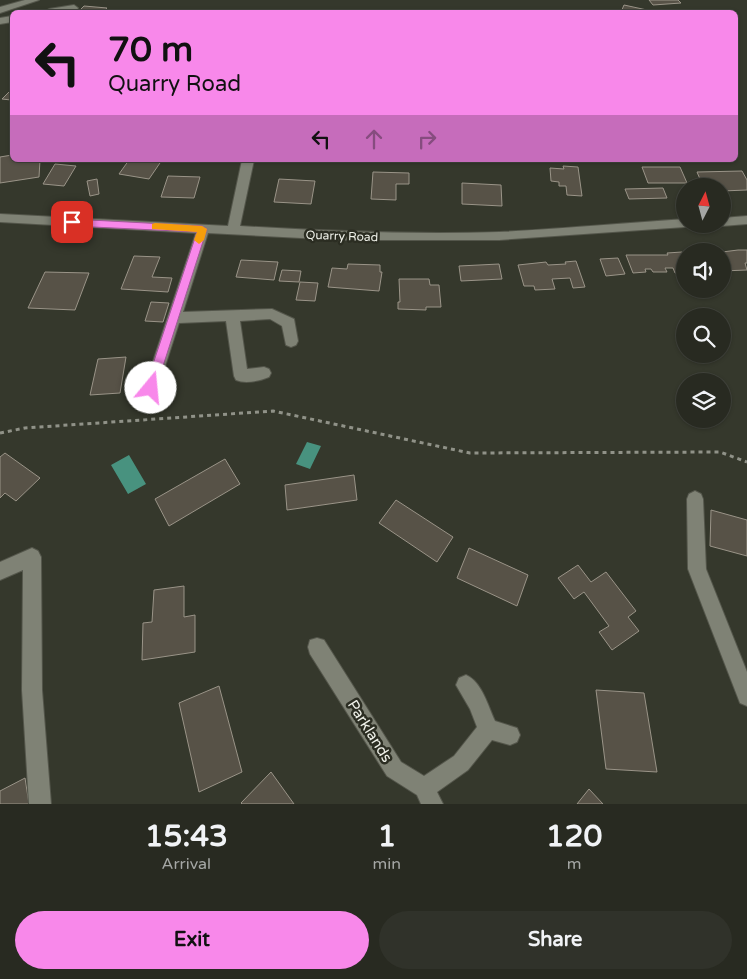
<!DOCTYPE html>
<style>
body{margin:0;font-family:"Varela Round",sans-serif;background:#30322a;color:#f1f3f6;height:100vh;display:flex;flex-direction:column;font-size:19px;white-space:nowrap}
*{box-sizing:border-box;margin:0}
p{font-size:16px;color:#a5a7a5}
.icon{flex:none;width:28px;height:28px;fill:none;stroke:currentColor;stroke-width:2;stroke-linecap:round;stroke-linejoin:round}
.map{position:relative;height:804px;overflow:hidden}
.sheet{display:flex;flex-direction:column;background:#282a21;flex:1}
.sheet>*{flex:none}
.guide{position:absolute;left:10px;top:10px;width:728px;height:152px;border-radius:8px;box-shadow:0 1px 4px #0004,0 0 0 1px #44463f;background:#f888ea;color:#111;overflow:hidden}
.needle{width:32px;rotate:6deg}
.tools{position:absolute;left:676px;top:178px;display:grid;gap:10px}
.tools a{display:grid;place-items:center;width:55px;height:55px;border-radius:50%;background:#282a21;box-shadow:0 1px 4px #0004,0 0 0 1px #44463f;font-size:25px}
.pin{position:absolute;display:grid;place-items:center;width:42px;height:42px;color:#fff;margin:-21px;border-radius:10px;box-shadow:0 2px 8px #0006}
.me{position:absolute;width:55px;margin:-28px;rotate:17deg;stroke-linejoin:round;filter:drop-shadow(0 0 4px #0008)}
.turn{display:flex;align-items:center;gap:18px;height:105px;padding:0 15px;font-size:22px}
.turn .icon{width:65px;height:65px;stroke-width:2.5}
.turn b{display:block;font-size:35px;line-height:42px}
.lanes{display:flex;align-items:center;height:48px;padding:0 15px;background:#0003;justify-content:center;gap:25px;direction:ltr}
.lanes .off{opacity:.35}
.eta{display:flex;justify-content:space-evenly;align-items:center;height:85px;text-align:center}
.eta b{font-size:30px;font-weight:800;line-height:35px}
.button{display:flex;gap:10px;margin-top:auto;padding:10px 15px}
.button a{flex:1;height:58px;border-radius:30px;background:#f888ea;color:#111;font-size:20px;font-weight:800;line-height:58px;text-align:center}
.button a+a{background:#30322a;color:#f1f3f6}
.map>svg:first-child{display:block}
</style>
<div class="map">
<svg width="747" height="804" viewBox="0 0 747 804">
<rect width="100%" height="100%" fill="#35382c"/>
<!-- water -->
<path fill="#48927f" d="M307,442l14,4 -11,23 -14,-5z
M129,455l17,29 -18,10 -17,-29z"/>
<!-- building -->
<path fill="#575247" stroke="#9a9488" d="M649,0h29l3,3 -28,2z
M624,5l23,5 -1,2h-25z
M84,6l23,2 -4,4h-25z
M12,89l-1,11 -9,-1z
M12,155v5h28l-1,17 -39,6v-26z
M129,160h33l-13,19 -30,-5z
M55,164l21,2 -12,20 -21,-2z
M563,166l15,1 4,29 -15,-1 -1,-9h-7v-4l-8,-1 -1,-13 14,1z
M642,167h38l7,16h-39z
M742,171l5,9v10l-25,1v-5h-19l-6,-14z
M373,172l36,1v11h-13v16l-25,-1z
M168,176l32,1 -6,21 -33,-1z
M97,179l2,15 -9,2 -3,-15z
M279,179l36,2 -4,23 -37,-2z
M462,183l39,2 1,21 -40,-2z
M663,188l4,10 -38,1 -4,-10z
M738,250h9v13h-2l2,7 -25,1v-19z
M682,252l3,8v13h-10l-2,-5h-8l2,4h-14l-2,-3h-6l1,3 -13,1 -7,-18h42l-1,-2z
M134,256l26,1 -8,20 20,1 -4,14 -47,-3z
M618,258l7,16 -19,2 -6,-17z
M241,260l37,2 -4,18 -38,-3z
M576,261l9,26 -12,1 -3,-10 -18,1 3,10 -20,1 -1,-4h-10l-6,-21 28,-3 2,3 18,-1 -1,-2z
M348,264l32,1v7h2l-3,19 -51,-4 4,-19 15,1z
M499,264l3,15 -41,2 -2,-15z
M282,270l19,1 -2,11 -20,-1z
M45,272l44,1 -14,37 -47,-2z
M399,279h30l1,6h9l2,22h-15v3l-28,-1v-7h2z
M300,282l18,1 -3,18 -19,-1z
M151,302l18,1 -6,19 -18,-1z
M126,357l-6,36 -30,2 8,-36z
M5,453l35,25 -24,23 -11,-8 -5,5v-41z
M225,459l15,25 -71,42 -14,-27z
M354,475l3,25 -70,10 -2,-25z
M396,500l57,37 -16,25 -58,-39z
M711,510l36,10v36l-37,-10z
M469,548l59,27 -11,31 -60,-28z
M578,565l13,17 15,-10 30,39 -8,6 11,14 -27,19 -13,-18 10,-6 -25,-34 -10,7 -16,-21z
M184,586v31l11,-2v37l-53,8 1,-37 9,-1 2,-32z
M219,686l23,86 -43,20 -20,-89z
M596,690l48,3 13,79 -51,-3z
M271,772l23,32h-52l-1,-1z
M25,778l4,26h-29v-13z
M589,789l14,15h-26z"/>
<g fill="none" stroke-linecap="round" stroke-linejoin="round">
<defs>
<path id="minor" d="M25,0h14l-39,13v-6z
M74,5l4,3 -1,2 -14,2h-19l5,-3z
M12,16v6l-12,2v-6z
M242,160h12l-14,66c86,5 173,9 259,6 62,-3 124,-9 186,-13v5h6l-6,3 -186,13h-159l-132,-7 -25,79 89,-3 22,10 4,22 -2,4 -5,2 -5,-2 -4,-19 -12,-7 -30,2 7,48 17,-2 5,2 2,4 -2,4c-9,4 -24,7 -33,3l-2,-4 -8,-55 -47,2 -21,65 -2,4 -5,2 -5,-2 -2,-4 52,-155 -196,-11v-8l228,12z
M747,216v8l-25,2 -5,-2h5v-6z
M695,491l6,3 2,5 3,70 41,103v34l-7,-3 -52,-134 -1,-70 2,-5z
M32,548l6,3 3,6 1,133 9,114h-22l-7,-114 1,-120 -23,10v-18z
M317,638l7,2 77,122 23,14 30,-20 23,-29 -7,-18 -14,-24 3,-7 7,-3c16,7 22,31 29,46l22,7 3,7 -3,7 -7,3 -18,-5 -24,30 -31,22 6,12h-22l-4,-9 -30,-19 -77,-122 -2,-7 2,-7z"/>
</defs>
<!-- minor casing -->
<use href="#minor" stroke="#54564b" stroke-width="2"/>
<!-- path -->
<path stroke="#909288" stroke-width="3" stroke-dasharray="4 4" stroke-linecap="butt" d="M0,433l25,-5 248,-17 197,42 250,-1 27,10"/>
<!-- minor -->
<use href="#minor" fill="#7f8275" fill-rule="evenodd"/>
</g>
<!-- route -->
<path fill="#f888ea" stroke="#a15898" d="M72,219l130,7 5,3 -52,162h-8l-2,-3 52,-156 -125,-6 -5,-4z"/>
<!-- slow -->
<path fill="#f59e0b" d="M155,223l47,3 5,3 -3,11 -5,4 -5,-4 3,-8 -45,-3v-5z"/>
<g text-anchor="middle" stroke-width="5" stroke-linejoin="round" paint-order="stroke">
<!-- street labels -->
<g font-size="12" fill="#eff1e9" stroke="#2b2d22">
<text transform="translate(342 236) rotate(2)" y="4">Quarry Road</text>
</g>
<!-- near-street labels -->
<g font-size="15" fill="#eff1e9" stroke="#2b2d22">
<text transform="translate(370 731) rotate(58)" y="5">Parklands</text>
</g>
</g>
</svg>
<div class="tools">
<a><svg class="needle" viewBox="-14 -14 28 28"><path d="M0-13l5 13h-10z" fill="#e53935"/><path d="M0 13l5-13h-10z" fill="#a5a7a5"/></svg></a>
<a><svg class="icon" aria-label="sound" viewBox="0 0 24 24"><path d="M4 9h4l5-4v14l-5-4H4zM17 9q2 3 0 6"/></svg></a>
<a><svg class="icon" aria-label="search" viewBox="0 0 24 24"><circle cx="10" cy="10" r="6"/><path d="M15 15l6 6"/></svg></a>
<a><svg class="icon" aria-label="layers" viewBox="0 0 24 24"><path d="M12 4l9 5-9 5-9-5zM3 14l9 5 9-5"/></svg></a>
</div>
<div class="pin" style="left:72px;top:222px;background:#d93025"><svg class="icon" aria-label="arrive" viewBox="0 0 24 24"><path d="M6 21V4h12l-3 4 3 4H6"/></svg></div>
<svg class="me" style="left:151px;top:388px" viewBox="-20 -20 40 40"><circle r="19" fill="#fff"/><path d="M0-13L10 11 0 6-10 11z" fill="#f888ea"/></svg>
<div class="guide">
<div class="turn"><svg class="icon" aria-label="left" viewBox="0 0 24 24"><path d="M17 20v-9H6M10 6l-5 5 5 5"/></svg><div><b>70 m</b>Quarry Road</div></div>
<div class="lanes"><svg class="icon" aria-label="left" viewBox="0 0 24 24"><path d="M17 20v-9H6M10 6l-5 5 5 5"/></svg><svg class="icon off" aria-label="ahead" viewBox="0 0 24 24"><path d="M12 20V5M6 11l6-6 6 6"/></svg><svg class="icon off" aria-label="right" viewBox="0 0 24 24"><path d="M7 20v-9h11M14 6l5 5-5 5"/></svg></div>
</div>
</div>
<section class="sheet">
<div class="eta">
<div><b>15:43</b><p>Arrival</p></div>
<div><b>1</b><p>min</p></div>
<div><b>120</b><p>m</p></div>
</div>
<div class="button"><a>Exit</a><a>Share</a></div>
</section>
